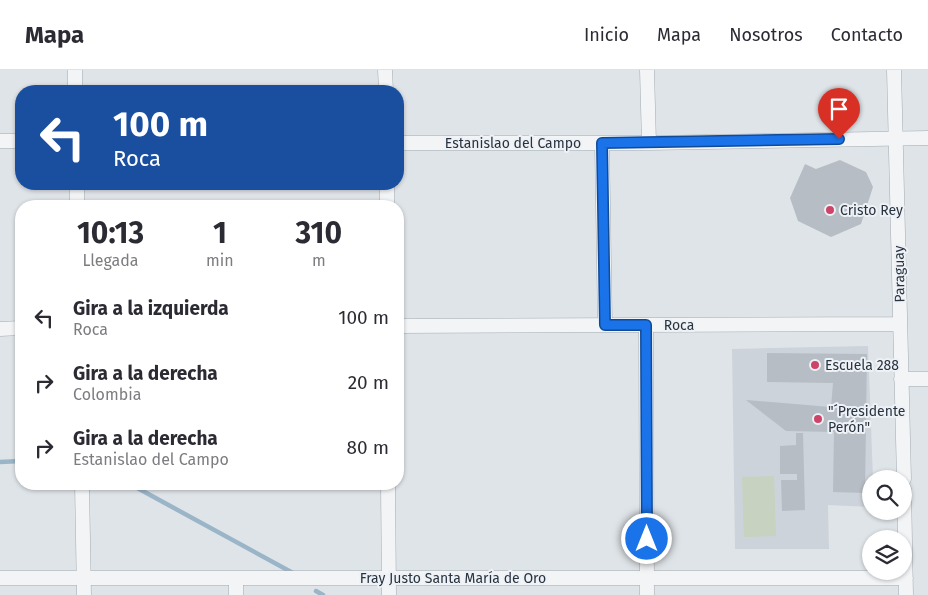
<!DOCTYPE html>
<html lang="es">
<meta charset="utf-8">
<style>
body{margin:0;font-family:"Fira Sans",sans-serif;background:#f7f7f7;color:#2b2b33;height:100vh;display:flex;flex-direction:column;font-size:19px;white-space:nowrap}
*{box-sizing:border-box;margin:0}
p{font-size:16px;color:#7c7c81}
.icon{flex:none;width:28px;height:28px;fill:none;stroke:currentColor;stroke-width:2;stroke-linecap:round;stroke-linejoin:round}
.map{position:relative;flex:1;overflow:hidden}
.details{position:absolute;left:15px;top:130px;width:389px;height:290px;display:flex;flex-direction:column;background:#fff;border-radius:20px;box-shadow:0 1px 4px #0004}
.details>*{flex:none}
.top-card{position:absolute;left:15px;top:15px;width:389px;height:105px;border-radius:20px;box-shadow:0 1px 4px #0004;background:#1a4fa0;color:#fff;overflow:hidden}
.fabs{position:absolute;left:862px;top:400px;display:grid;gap:10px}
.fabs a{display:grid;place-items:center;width:50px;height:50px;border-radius:50%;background:#fff;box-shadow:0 1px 4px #0004;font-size:25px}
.pin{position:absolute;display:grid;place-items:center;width:42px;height:42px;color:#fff;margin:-51px -21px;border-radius:50% 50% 50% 0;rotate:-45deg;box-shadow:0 0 5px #0007}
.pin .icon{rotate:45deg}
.me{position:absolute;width:55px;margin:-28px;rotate:0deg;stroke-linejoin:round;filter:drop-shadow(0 0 4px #0008)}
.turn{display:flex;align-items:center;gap:18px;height:105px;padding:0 15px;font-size:22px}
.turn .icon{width:65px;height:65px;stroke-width:2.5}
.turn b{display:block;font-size:35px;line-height:42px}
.eta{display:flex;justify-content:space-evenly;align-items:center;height:85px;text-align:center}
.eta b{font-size:30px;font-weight:700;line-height:35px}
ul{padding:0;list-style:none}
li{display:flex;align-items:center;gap:15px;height:65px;padding:0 15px}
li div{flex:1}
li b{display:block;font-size:19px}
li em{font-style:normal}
header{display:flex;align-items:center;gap:30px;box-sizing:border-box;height:70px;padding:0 25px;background:#fff;border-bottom:1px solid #e1e1e2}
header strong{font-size:24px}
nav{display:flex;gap:28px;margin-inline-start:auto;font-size:18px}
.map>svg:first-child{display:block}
</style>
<header>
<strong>Mapa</strong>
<nav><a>Inicio</a><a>Mapa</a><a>Nosotros</a><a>Contacto</a></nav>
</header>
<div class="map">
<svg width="928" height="525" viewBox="0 0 928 525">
<rect width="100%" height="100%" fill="#dfe4e8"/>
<!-- built -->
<path fill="#cdd3da" d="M868,276l5,133h-2v28l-43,-2 1,44h-94l-3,-200z"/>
<!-- green -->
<path fill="#c7d2c0" d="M774,406l2,60 -32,1 -2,-60z"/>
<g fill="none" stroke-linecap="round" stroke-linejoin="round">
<!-- stream -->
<path stroke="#9ab5c8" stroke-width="4.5" d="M0,392l21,-1
M130,414l163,89
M316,521l7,4"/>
</g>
<!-- building -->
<path fill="#b6bdc5" d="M840,90l26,12 7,15 -12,37 -30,13 -33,-16 -8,-23 15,-34 11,5z
M767,283l100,1 -2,139 -32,-1 1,-60 -48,-1 -40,-31 85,7 2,-24 -66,-1z
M796,363h7l2,77 -23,1 -1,-31h16v-6h-17v-28l16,-1z"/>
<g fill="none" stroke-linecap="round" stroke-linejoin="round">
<defs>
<path id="minor" d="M75,0v21
M385,0l1,21
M647,0l2,73
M894,0l10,409
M0,71h21
M398,73h251l279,-5
M602,73l3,182
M77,114v22
M387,114v22
M646,255l1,270
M398,256l502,-2
M0,259l21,-1
M901,309h27
M82,414l2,111
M388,414l1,111
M904,419l2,106
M0,508h906
M236,508v17"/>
</defs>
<!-- minor casing -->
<use href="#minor" stroke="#a4abb2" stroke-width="15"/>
<!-- minor -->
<use href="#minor" stroke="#f2f4f6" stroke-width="14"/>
</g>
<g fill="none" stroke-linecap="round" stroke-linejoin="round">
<defs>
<path id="route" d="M647,469l-1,-214h-41l-3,-182 237,-4"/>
</defs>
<!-- route casing -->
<use href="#route" stroke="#114b97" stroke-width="12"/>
<!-- route -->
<use href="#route" stroke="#1a73e8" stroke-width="9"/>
</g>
<!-- markers -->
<g fill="#cc4568" stroke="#eef2f6" stroke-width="2">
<circle cx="830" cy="140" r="5"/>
<circle cx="815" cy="295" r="5"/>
<circle cx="818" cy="349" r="5"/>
</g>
<g text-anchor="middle" stroke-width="4" stroke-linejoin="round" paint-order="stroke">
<!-- street labels -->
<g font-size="14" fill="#28333f" stroke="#eef2f6">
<text x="513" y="78">Estanislao del Campo</text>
<text transform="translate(899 204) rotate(-91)" y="5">Paraguay</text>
<text x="679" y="260">Roca</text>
<text x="453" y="513">Fray Justo Santa María de Oro</text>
</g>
<!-- poi labels -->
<g font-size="14" fill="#28333f" stroke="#eef2f6" text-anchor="start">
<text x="840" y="145">Cristo Rey</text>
<text x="825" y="300">Escuela 288</text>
<text x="828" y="346">"´Presidente<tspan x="828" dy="16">Perón"</tspan></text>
</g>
</g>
</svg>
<div class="fabs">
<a><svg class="icon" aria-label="search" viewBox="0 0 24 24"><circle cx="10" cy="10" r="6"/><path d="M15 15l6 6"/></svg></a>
<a><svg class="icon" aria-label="layers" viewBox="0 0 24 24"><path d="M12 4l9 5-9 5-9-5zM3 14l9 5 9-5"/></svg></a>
</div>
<div class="pin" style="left:839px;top:69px;background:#d93025"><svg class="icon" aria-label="arrive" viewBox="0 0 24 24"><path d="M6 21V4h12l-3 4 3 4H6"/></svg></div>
<svg class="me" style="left:647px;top:469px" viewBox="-20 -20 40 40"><circle r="17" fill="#1a73e8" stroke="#fff" stroke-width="3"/><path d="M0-11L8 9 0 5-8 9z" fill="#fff"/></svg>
<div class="top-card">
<div class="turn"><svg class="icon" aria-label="left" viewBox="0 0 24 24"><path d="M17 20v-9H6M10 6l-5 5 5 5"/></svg><div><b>100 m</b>Roca</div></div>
</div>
<section class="details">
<div class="eta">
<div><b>10:13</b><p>Llegada</p></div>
<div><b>1</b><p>min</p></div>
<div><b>310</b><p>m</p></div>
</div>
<ul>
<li><svg class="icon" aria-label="left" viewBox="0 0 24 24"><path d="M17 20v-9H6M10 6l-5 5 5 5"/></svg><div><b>Gira a la izquierda</b><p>Roca</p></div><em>100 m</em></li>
<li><svg class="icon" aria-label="right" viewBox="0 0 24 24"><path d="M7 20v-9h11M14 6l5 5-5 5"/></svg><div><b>Gira a la derecha</b><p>Colombia</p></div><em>20 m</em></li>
<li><svg class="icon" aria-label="right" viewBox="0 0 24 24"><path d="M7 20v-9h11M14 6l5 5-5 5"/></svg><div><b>Gira a la derecha</b><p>Estanislao del Campo</p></div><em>80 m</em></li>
</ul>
</section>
</div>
